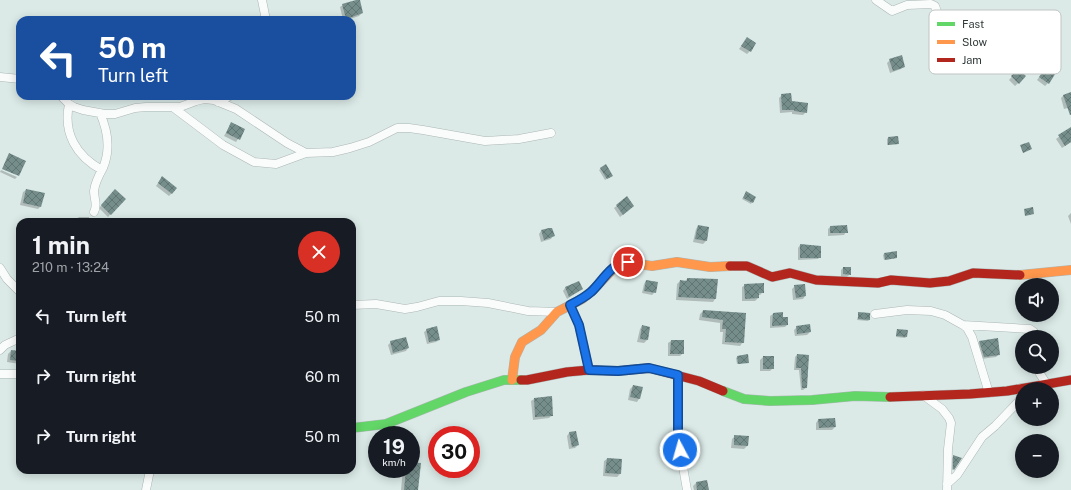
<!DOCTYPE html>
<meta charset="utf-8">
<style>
body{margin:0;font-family:"Public Sans",sans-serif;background:#242831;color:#f1f3f6;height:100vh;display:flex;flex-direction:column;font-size:15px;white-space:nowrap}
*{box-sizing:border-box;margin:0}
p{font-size:13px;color:#9ea1a6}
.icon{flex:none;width:22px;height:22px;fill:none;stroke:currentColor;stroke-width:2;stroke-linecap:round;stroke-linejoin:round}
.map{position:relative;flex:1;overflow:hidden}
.drawer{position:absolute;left:16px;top:218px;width:340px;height:256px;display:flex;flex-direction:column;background:#171b24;border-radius:12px;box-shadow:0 2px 10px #0003}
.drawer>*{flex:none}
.banner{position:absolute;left:16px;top:16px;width:340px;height:84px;border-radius:12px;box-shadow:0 2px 10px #0003;background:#1a4fa0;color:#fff;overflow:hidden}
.fabs{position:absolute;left:1015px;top:278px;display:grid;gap:8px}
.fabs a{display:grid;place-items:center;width:44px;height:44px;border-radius:50%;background:#171b24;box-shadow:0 2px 10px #0003;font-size:20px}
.speed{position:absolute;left:368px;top:426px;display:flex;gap:8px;font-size:20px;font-weight:700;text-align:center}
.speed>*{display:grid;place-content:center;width:52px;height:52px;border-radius:50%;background:#171b24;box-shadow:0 2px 10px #0003;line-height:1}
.speed small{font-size:10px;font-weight:400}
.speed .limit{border:6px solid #d22;background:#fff;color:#111}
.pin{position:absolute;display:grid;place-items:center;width:34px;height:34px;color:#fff;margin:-17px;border:2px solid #fff;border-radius:50%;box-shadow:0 1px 4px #0007}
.me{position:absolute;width:44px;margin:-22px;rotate:354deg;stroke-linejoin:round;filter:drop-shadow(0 0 3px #0008)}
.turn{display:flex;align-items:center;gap:14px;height:84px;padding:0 16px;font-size:18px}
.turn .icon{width:52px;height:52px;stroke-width:2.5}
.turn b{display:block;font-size:28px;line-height:34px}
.round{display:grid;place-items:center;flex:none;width:42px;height:42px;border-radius:21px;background:#242831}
.overview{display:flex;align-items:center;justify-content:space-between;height:68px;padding:0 16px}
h1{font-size:24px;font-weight:700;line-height:30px}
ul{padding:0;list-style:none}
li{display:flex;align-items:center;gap:12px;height:60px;padding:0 16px}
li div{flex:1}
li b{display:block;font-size:15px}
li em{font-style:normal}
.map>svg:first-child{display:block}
</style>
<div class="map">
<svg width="1071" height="490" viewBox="0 0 1071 490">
<defs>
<pattern id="building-cross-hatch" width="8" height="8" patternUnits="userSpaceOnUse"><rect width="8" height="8" fill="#768e8b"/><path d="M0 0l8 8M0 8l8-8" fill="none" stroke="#617573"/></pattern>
</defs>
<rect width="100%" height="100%" fill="#dbeae7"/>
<!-- shadow -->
<path fill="#0003" d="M343,5l19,8 -3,3 -12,4h-4l-3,-13z
M745,41l5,10 -3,3 -8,-5z
M890,60l14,7 -3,2 -11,4 -3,-10z
M1047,66l1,17 -3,3 -8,-6z
M1018,70l7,7 -10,9 -6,-6z
M1071,93v14l-7,2 -3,-11 2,-2z
M782,95l9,7 15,10 -3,3 -11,-1v-2l-12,1 -1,-15z
M231,124l13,6 -8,12 -12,-6z
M1071,128v14l-9,6 -6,-9z
M888,138l10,5 -11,2v-6z
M605,166l5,11 -5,3 -6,-10z
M1,170l16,7 -2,2 -15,-7z
M160,180l12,13 -3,3 -13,-10z
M26,190l15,16 -3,3 -18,-4 3,-13z
M115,191l9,8 -16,18 -9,-9z
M745,194l10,3 -4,7 -9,-5z
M627,198l3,11 -10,8 -6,-9z
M1071,213v11l-3,-8z
M79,217h10v5h-13v-3z
M698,226l10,2 -2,13 -3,3 -10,-2 3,-13z
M830,227l16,5 -2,3 -16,1v-7z
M551,229l2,7 -2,3 -10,3 -2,-8 2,-3z
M800,245l20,12 -2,2 -20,1v-12z
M884,254l12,4 -12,2 -1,-5z
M843,268l7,6 -3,3h-6v-7z
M687,279l30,1 -2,19 -2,3 -37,-2 1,-16 3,-3h5z
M646,281l9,11 -3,3 -10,-2 2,-9z
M745,285l18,7 -3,3h-2v3l-3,3h-13v-14z
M795,286l10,10 -2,3 -10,1 -1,-11z
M565,288l17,1 -15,10 -4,-8z
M703,311l42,3 -2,28 -3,4 -18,-2 1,-12h-3v-9l-21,-3 1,-6z
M859,313l10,7 -1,1 -11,-1z
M773,314l9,4 5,7 -2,2 -15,1v-12z
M642,326l7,1 -2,13 -3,3 -7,-1 3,-13z
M797,327l13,5 -3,3 -12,1 -1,-6z
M427,330l12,10 -3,2 -9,2 -3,-12z
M897,330l9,7 -1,1 -9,-1z
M671,341l12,12 -3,3h-12v-13z
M391,342l17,6 -2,3 -15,4 -3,-10z
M979,342l20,12 -3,3 -15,2 -4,-15z
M11,351l9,1v12l-13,-2 1,-8z
M797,355l11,1 -2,32 -3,2h-2l-2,-20h-5l1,-13z
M737,357l11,5 -11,2 -1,-6z
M763,357l10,11 -3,3h-10v-11z
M633,386l6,13 -2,3 -9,-2 2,-11z
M352,390h4v12l-3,3h-1z
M551,397l1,18 -3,3 -16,2 -2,-19 3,-2z
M818,420l17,7 -3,3h-16v-7z
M569,433l9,12 -3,3 -6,1 -2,-13z
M735,436l12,10 -3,3 -13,-1 1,-9z
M954,456l-1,13 -2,3v-13z
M607,459l14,1 -1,14 -3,3 -14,-1 1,-15z
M411,463l6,27h-16l2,-21h8z
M696,483l11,7h-13l-1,-4z"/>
<!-- building -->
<path fill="url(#building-cross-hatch)" d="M356,0h4l3,13 -17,6 -4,-15z
M747,37l9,6 -5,9 -10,-6z
M902,55l3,12 -12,4 -4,-12z
M1047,65l10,6 -8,13 -10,-7z
M1018,69l8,7 -7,8 -8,-8z
M1071,92v23h-1l-7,-20z
M791,93l1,8 16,2 -1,10 -13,-2v-1h-12l-1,-16z
M231,122l14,7 -5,11 -14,-7z
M1071,127v15l-6,4 -7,-11z
M898,136l1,8 -11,1v-8z
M1029,142l3,7 -9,4 -3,-8z
M9,153l17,8 -7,15 -17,-7z
M606,164l7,12 -6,3 -7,-11z
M162,176l15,12 -5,6 -14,-11z
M26,189l19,4 -4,14 -18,-4z
M115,189l11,10 -15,16 -10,-10z
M746,191l10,6 -3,6 -10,-5z
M627,196l7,10 -11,9 -7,-10z
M1033,207l1,7 -9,2 -1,-7z
M698,225l11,2 -2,14 -12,-2z
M847,225l1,8h-18v-7z
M549,228h3l3,8 -11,4 -3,-10z
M800,244l21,2v12h-21z
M897,251v7l-12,2 -1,-7z
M843,267h8v8l-8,-1z
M687,278l31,1 -2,20 -38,-2 2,-17 7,1z
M646,280l12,2 -2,11 -12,-2z
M579,281l4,8 -14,8 -4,-10z
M764,283v10h-5v5l-14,1 -1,-15z
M805,284l1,12 -10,2 -2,-13z
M703,310l43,3 -2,30 -19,-1 1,-13h-4l1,-9 -21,-3z
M783,312v5h5v8l-16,1 1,-13z
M858,312l12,1v7l-12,-1z
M810,324l1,8 -14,2 -1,-8z
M642,325l8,2 -2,13 -8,-1z
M437,326l3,14 -11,2 -3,-13z
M897,329l11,1 -1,7 -11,-1z
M406,337l3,11 -16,5 -3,-12z
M998,338l2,17 -16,2 -5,-16z
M671,340h13v14h-14z
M11,350l9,1v10l-10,-1z
M748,354l1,9 -11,1 -1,-8z
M797,354l12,1 -2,33h-5l-1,-20h-5z
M763,356h11v13h-11z
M633,385l10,2 -3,12 -10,-2z
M552,396l1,20 -18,1 -1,-19z
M835,418l1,9 -17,1 -1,-9z
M576,431l3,14 -7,2 -3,-15z
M734,435l15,1 -1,10 -14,-1z
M953,455l9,3 -8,12 -1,-1z
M607,458l15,1 -1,15 -16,-1z
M411,462l10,1 -3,27h-14l2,-21h5z
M707,480l2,10h-12l-1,-8z"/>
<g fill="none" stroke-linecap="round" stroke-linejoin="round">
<defs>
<path id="street" d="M262,0l4,20
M876,0l16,11 15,-6 24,-1 4,2 3,8 -1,28
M0,77l20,2
M61,96l8,8 5,3 9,3 22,4h10l20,-6 11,-1h34l16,-6 8,-2 10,1 22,9 51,34 19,10 27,-1 17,-4 19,-6 28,-14h12l14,2 62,11 34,-2 32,-6
M218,102l12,-6
M69,104c-6,29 7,52 33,66
M174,108l49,37 31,17 22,2 30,-11
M94,212c4,-7 0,-13 0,-21 1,-8 5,-16 9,-23 8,-19 5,-37 -3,-55
M0,268l7,11 13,13
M352,305l24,-1 29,5 12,-2 22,-6h22l27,2 40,8 29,1
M570,305l9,20 10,45
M875,314l32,-4 24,1 14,4 18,10 4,3 5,9 17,56
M963,325l67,4 4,3 3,5
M0,350l5,-5 15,-7
M1038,367l2,7 6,9
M0,374h20
M678,375v63l9,52
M923,395l19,14 7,9 2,5 -3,26 -1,41
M947,484l10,-9 25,-38 13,-11 23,-24 3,-5v-9
M146,490l4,-20"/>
<path id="fast" d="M723,391l21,8 26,2 42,-1 43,-4 35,1
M352,428l34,-4 80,-32 38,-12h17"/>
<path id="slow" d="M1020,275l51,-5
M512,380l3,-23 7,-15 19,-12 16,-18 25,-13 10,-8 24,-25 9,-4 27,4 25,-4 33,5 20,-1"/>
<path id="jam" d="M730,266h17l25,11 18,-4 26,7 62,3 13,-3 39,3 19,-2 24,-8 47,2
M521,380h6l40,-8 22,-2 29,1 31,-3 50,13 24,10
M890,397l80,-3 37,-3 64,-11"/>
</defs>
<!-- street casing -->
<use href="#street" stroke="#acb7b5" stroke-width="9"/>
<!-- fast casing -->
<use href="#fast" stroke="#acb7b5" stroke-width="10"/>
<!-- slow casing -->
<use href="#slow" stroke="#acb7b5" stroke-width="10"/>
<!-- jam casing -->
<use href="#jam" stroke="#acb7b5" stroke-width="10"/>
<!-- street -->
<use href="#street" stroke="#fafcfb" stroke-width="8"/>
<!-- fast -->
<use href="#fast" stroke="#63d668" stroke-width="9"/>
<!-- slow -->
<use href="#slow" stroke="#ff974d" stroke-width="9"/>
<!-- jam -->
<use href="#jam" stroke="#b3261e" stroke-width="9"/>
</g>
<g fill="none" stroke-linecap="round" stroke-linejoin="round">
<defs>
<path id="route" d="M628,262c-16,0 -26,20 -37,30 -7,6 -13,9 -21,13l9,20 10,45 29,1 31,-3 29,7v63l2,12"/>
</defs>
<!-- route casing -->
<use href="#route" stroke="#114b97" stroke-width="10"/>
<!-- route -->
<use href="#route" stroke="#1a73e8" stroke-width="7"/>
</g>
<!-- legend -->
<rect x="929" y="10" width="132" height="64" rx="6" fill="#fff" stroke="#c1c4c4" stroke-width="1"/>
<rect x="937" y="22" width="18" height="4" fill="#63d668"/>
<rect x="937" y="40" width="18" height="4" fill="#ff974d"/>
<rect x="937" y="58" width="18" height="4" fill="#b3261e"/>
<g font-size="11" fill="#303a39">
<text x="962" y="28">Fast</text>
<text x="962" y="46">Slow</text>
<text x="962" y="64">Jam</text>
</g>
</svg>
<div class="fabs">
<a><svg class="icon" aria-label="sound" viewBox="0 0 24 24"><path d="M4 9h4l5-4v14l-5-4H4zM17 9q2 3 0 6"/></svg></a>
<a><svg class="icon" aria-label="search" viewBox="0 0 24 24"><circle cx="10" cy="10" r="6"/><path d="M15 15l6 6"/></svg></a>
<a>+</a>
<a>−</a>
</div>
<div class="speed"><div>19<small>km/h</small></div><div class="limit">30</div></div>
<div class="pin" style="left:628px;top:262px;background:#d93025"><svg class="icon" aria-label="arrive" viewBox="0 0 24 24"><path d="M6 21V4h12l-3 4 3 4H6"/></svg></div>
<svg class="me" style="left:680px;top:450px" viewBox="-20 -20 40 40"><circle r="17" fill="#1a73e8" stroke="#fff" stroke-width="3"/><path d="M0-11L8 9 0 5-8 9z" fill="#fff"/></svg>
<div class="banner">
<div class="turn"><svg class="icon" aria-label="left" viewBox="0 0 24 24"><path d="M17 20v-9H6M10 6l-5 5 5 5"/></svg><div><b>50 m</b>Turn left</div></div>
</div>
<section class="drawer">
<div class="overview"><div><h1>1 min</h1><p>210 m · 13:24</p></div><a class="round" style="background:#d93025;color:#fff"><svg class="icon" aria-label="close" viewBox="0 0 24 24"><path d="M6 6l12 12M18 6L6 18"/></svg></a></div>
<ul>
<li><svg class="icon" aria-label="left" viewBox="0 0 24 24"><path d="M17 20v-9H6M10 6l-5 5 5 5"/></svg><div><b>Turn left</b></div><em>50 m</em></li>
<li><svg class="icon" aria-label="right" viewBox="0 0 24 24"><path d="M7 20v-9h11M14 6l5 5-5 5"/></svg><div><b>Turn right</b></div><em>60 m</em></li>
<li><svg class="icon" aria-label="right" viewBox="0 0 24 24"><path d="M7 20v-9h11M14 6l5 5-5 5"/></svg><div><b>Turn right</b></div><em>50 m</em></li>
</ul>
</section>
</div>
